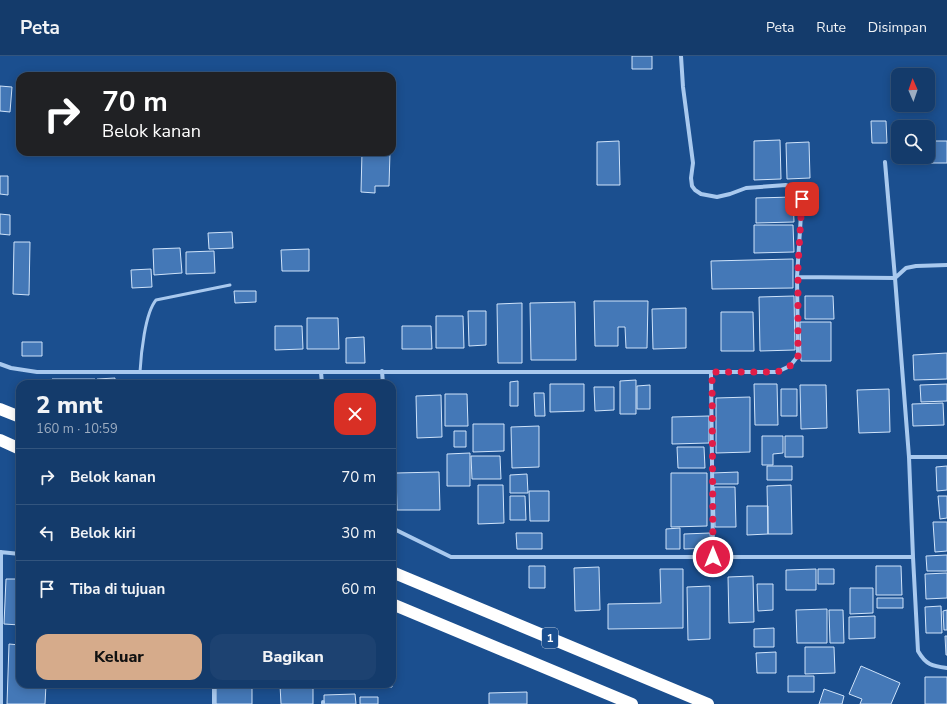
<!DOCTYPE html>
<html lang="id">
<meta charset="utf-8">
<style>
body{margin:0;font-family:"Nunito Sans",sans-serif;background:#1d4271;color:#f1f3f6;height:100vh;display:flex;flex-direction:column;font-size:15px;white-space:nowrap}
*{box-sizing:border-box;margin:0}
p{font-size:13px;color:#9dadc1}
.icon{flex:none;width:22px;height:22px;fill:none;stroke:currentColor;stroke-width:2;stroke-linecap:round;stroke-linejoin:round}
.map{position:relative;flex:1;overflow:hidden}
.drawer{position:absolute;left:16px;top:324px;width:380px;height:308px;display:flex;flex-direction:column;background:#143b6b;border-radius:12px;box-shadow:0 2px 10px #0003,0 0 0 1px #33557e}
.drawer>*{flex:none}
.guide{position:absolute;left:16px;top:16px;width:380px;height:84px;border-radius:12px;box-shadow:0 2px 10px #0003,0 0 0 1px #33557e;background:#202124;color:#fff;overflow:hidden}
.needle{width:26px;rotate:358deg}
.tools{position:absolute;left:891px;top:12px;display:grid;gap:8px}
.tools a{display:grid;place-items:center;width:44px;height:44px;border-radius:8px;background:#143b6b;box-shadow:0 2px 10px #0003,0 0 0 1px #33557e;font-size:20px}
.pin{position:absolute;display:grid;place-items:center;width:34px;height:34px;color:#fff;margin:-17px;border-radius:8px;box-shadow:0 2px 6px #0006}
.me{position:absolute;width:44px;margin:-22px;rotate:0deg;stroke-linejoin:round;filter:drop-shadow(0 0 3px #0008)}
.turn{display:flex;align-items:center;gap:14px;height:84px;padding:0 20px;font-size:18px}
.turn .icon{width:52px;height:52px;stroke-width:2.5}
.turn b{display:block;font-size:28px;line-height:34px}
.round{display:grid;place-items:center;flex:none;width:42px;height:42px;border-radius:12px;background:#1d4271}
.head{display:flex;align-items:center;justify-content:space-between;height:68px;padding:0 20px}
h1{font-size:24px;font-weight:800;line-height:30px}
.primary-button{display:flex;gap:8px;margin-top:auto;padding:8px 20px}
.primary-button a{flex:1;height:46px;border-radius:12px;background:#d6ab8b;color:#111;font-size:16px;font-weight:800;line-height:46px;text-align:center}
.primary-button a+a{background:#1d4271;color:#f1f3f6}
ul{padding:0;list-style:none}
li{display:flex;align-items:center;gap:12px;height:56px;padding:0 20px;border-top:1px solid #33557e}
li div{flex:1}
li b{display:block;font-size:15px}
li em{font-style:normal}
header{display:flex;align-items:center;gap:24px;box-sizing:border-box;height:56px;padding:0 20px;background:#143b6b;border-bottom:1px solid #33557e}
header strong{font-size:19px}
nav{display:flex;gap:22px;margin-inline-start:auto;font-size:14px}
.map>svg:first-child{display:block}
</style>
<header>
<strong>Peta</strong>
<nav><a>Peta</a><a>Rute</a><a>Disimpan</a></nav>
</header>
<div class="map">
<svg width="947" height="648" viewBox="0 0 947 648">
<rect width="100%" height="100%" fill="#1b4f8f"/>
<!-- building -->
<path fill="#4478b7" stroke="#cfe3fa" d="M632,0h20v13h-20z
M0,30l12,1 -2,25 -10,-1z
M871,65h15l1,22h-15z
M780,84l1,39 -27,1v-39z
M619,85l1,44h-23v-43z
M928,85h19v22h-23v-6h4z
M809,86l1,36 -23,1 -1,-36z
M362,96h28l-1,34h-14v7l-14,-1z
M0,120h8v19l-8,-1z
M793,141l1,25 -38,1v-25z
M0,158l10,1v20l-10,-1z
M754,169h39l1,27 -40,1z
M232,176l1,16 -24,1 -1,-16z
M14,186h16l-1,53 -16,-1z
M180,192l2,25 -28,2 -1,-26z
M309,193v22h-27l-1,-21z
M214,195l1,22 -29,1v-22z
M793,203v29l-81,1 -1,-28z
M151,213l1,18 -20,1 -1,-18z
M234,235h22v11l-21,1z
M794,240l1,54 -35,1 -1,-54z
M805,240h28l1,23h-29z
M594,245h54l-1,47h-21l-1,-21h-7v19h-23z
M575,246l1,58h-45l-1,-57z
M522,247v60h-24l-1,-59z
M686,252v40l-33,1 -1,-40z
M468,255h18v34l-17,1z
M721,256h32l1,39h-33z
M436,260h27l1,32h-28z
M307,262h31l1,31h-32z
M800,266h31v39h-30z
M275,270h27l1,23 -28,1z
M402,270h29l1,23h-30z
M364,281l1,26h-19v-25z
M22,286h20v14h-20z
M947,297v26l-33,1 -1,-25z
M115,322v6h-18v-5z
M52,323h43v5h-44z
M636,324v34h-16v-33z
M518,325v25h-8v-24z
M354,327h25v1h-25z
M550,328h34v27l-34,1z
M754,328h23l1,41h-23z
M947,328v17l-26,1 -1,-17z
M650,329v24h-13v-23z
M800,329h26l1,43 -26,1z
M594,331h20v23l-19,1z
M781,333h16v27h-16z
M889,333l1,43 -31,1 -2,-43z
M534,337h10l1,23h-10z
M445,338h22l1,32h-23z
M441,339l1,42 -25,1 -1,-42z
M750,341v55l-34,1v-55z
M943,347l1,22 -31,1 -1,-22z
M709,360v27l-37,1v-27z
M473,368h31v27l-31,1z
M539,370v41l-27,1 -1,-41z
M454,375h12v16h-12z
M762,380h21v17l-10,1v11h-11z
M785,380h18v21h-18z
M677,391h27l1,21h-27z
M470,397v33h-23v-32z
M471,400h29l1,23h-29z
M767,410h25v14h-25z
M947,410v24l-10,1 -1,-24z
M439,416l1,38h-43l-1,-37z
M738,416v12h-26v-11z
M671,417h36v53l-36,1z
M527,418l1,19h-18v-18z
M478,429h25l1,38 -26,1z
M791,429l1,49h-24l-1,-48z
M714,431h21l1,40h-21z
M529,435h20v30h-19z
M510,440h15l1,24h-16z
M938,440h9v22l-7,1z
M747,450h21v28l-21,1z
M933,466h14v29l-12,1z
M680,472v21h-14v-20z
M516,477h26v16h-25z
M710,477l1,15 -27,1v-15z
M947,499v16h-20l-1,-15z
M529,510h16v22h-16z
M876,510h25l1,29h-26z
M599,511l1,43 -25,1 -1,-43z
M660,513h23v59l-75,1v-25l53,-1z
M816,513v21h-30v-20z
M818,513h16v15h-16z
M947,517v25l-21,1 -1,-25z
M753,520l1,46 -25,1 -1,-46z
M6,523h14v46l-16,-1z
M757,528h16v26l-15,1z
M710,530v53l-22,1 -1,-53z
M850,532h23v25l-23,1z
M877,542h26v10h-26z
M941,550l1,27h-16l-1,-26z
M827,553v34h-30l-1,-33z
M829,554h14l1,33h-14z
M947,554v20h-3l-1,-19z
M875,560v22l-26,1v-22z
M774,572v19h-20v-18z
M945,580h2v19h-1z
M9,588l11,1v39h26l-1,20h-38z
M805,591h29l1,26 -30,1z
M776,596v21h-19l-1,-20z
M861,610l39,17 -9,21h-31l2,-5 -13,-5z
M788,620h26v16h-26z
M925,621h22v27h-22z
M216,628h36v20h-36z
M313,628v20h-32l-1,-19z
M367,628h25v3h-25z
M824,633l20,7 -2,8h-23z
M527,636v12h-38v-11z
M355,638l1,10h-32v-9z
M360,641h18v7h-18z"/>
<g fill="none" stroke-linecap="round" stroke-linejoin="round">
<!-- service -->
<path stroke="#a9c9ee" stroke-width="3" d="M140,316c1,-18 5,-59 16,-72l74,-15"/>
<!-- minor -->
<path stroke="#a9c9ee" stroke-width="4" d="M681,0l2,31 10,76 -2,15 1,8 3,4 6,4 16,3 13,-3 16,-6 40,-3 12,7 4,7 -5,78
M885,106l10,116 11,-10 10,-2 31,-1
M0,308l11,4 26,4h740l13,-6 8,-10 -1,-79 98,1 14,179 4,100 5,94c8,14 14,15 29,17
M382,315l1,13
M321,316l1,12
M711,316l2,185
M909,401h38
M392,472l59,29h462
M0,496l20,2
M1,648v-152
M214,648v-20
M323,648v-2"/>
<!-- motorway -->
<path stroke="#fff" stroke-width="12" d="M0,353l20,8
M0,384l20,9
M392,516l316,132
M392,548l240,100"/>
</g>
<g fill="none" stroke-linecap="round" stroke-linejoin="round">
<!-- route -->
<path stroke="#e11d48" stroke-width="7" stroke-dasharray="0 12.6" d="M713,501l-1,-185h65l13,-6 8,-10v-90l4,-67"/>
</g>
<g text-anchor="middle" stroke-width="3" stroke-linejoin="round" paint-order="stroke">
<!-- shield labels -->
<rect fill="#1b4f8f" stroke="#bbcadd" stroke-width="1" x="542" y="572" width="16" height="20" rx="3"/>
<g font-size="12" font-weight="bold" fill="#fff">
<text x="550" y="586">1</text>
</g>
</g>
</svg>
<div class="tools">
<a><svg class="needle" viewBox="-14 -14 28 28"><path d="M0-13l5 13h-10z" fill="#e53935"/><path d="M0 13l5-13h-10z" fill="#9dadc1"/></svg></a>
<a><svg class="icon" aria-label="search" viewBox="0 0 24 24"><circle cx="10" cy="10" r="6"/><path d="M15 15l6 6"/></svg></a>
</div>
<div class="pin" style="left:802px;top:143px;background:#d93025"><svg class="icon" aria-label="arrive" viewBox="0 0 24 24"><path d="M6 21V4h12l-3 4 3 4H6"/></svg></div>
<svg class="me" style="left:713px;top:501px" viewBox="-20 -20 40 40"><circle r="17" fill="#e11d48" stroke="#fff" stroke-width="3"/><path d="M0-11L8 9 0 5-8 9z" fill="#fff"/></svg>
<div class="guide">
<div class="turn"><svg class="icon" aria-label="right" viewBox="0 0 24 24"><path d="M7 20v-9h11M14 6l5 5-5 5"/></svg><div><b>70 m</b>Belok kanan</div></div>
</div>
<section class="drawer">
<div class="head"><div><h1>2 mnt</h1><p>160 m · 10:59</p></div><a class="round" style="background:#d93025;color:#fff"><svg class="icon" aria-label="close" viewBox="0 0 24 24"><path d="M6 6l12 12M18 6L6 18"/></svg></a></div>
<ul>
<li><svg class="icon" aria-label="right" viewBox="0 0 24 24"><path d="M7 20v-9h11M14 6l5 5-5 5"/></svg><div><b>Belok kanan</b></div><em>70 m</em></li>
<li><svg class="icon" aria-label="left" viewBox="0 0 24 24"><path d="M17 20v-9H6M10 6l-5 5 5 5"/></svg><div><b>Belok kiri</b></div><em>30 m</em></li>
<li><svg class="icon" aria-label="arrive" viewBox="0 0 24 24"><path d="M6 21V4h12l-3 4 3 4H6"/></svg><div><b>Tiba di tujuan</b></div><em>60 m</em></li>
</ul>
<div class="primary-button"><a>Keluar</a><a>Bagikan</a></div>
</section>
</div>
